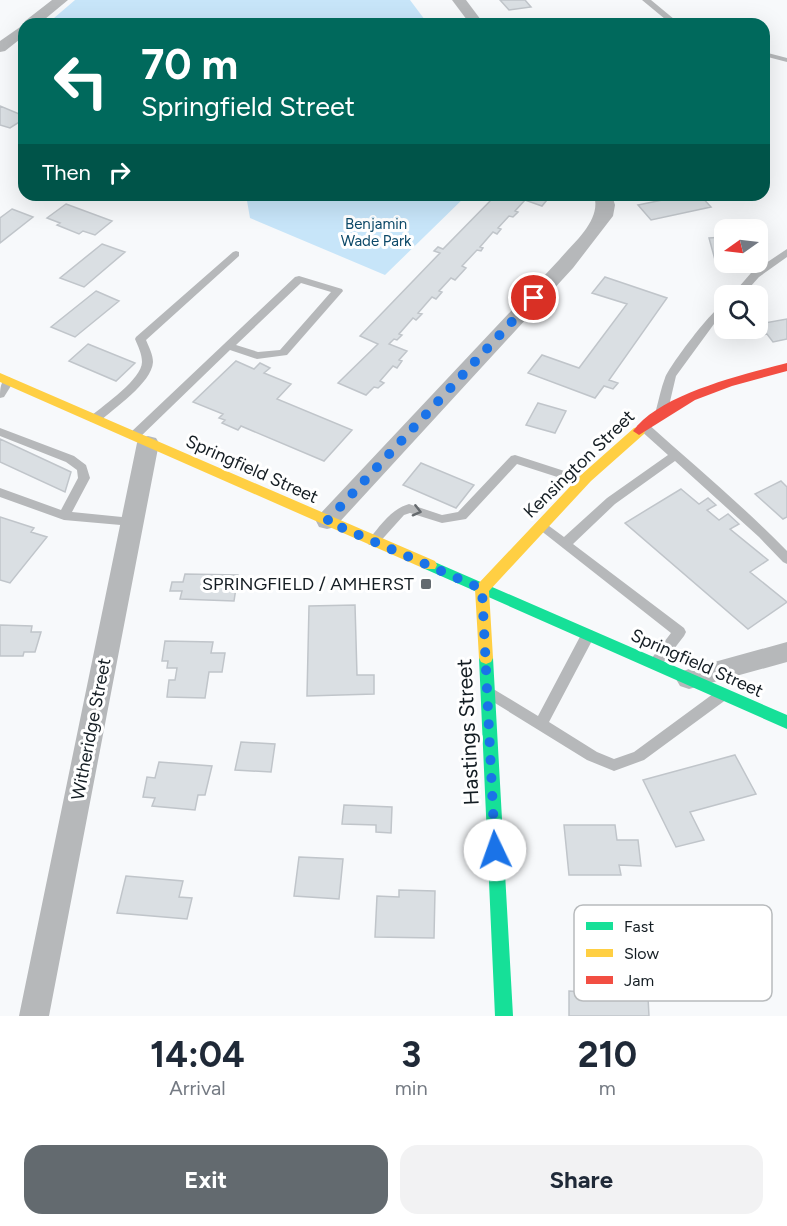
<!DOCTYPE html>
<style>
body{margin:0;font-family:Figtree,sans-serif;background:#f2f2f3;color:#1f2937;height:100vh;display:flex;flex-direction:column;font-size:22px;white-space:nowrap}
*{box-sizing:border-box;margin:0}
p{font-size:20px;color:#747a83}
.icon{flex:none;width:33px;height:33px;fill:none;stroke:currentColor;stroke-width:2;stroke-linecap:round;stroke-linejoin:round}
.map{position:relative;height:1016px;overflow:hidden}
.side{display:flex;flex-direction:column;background:#fff;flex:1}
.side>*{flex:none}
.banner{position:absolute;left:18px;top:18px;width:752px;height:183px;border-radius:18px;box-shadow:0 6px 24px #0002;background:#00695c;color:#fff;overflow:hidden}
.needle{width:39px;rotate:256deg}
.controls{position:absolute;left:714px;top:219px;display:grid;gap:12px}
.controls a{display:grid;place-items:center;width:54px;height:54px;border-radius:12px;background:#fff;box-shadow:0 6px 24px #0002;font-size:30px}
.pin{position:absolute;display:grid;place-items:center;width:51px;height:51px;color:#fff;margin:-26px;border:3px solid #fff;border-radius:50%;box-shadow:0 2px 6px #0007}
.me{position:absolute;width:66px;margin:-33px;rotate:357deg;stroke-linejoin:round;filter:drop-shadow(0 0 4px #0008)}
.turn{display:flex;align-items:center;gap:21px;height:126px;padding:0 24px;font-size:27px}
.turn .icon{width:78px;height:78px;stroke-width:2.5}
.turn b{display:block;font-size:42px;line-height:51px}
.then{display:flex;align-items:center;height:57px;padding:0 24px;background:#0003;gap:12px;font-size:22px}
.eta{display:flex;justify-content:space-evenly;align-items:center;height:102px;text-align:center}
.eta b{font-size:36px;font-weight:700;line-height:42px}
.cta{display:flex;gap:12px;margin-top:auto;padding:12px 24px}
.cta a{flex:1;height:69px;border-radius:18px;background:#636a6f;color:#fff;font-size:24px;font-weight:700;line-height:69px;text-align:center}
.cta a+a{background:#f2f2f3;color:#1f2937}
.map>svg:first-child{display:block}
</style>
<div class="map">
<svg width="787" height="1016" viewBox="0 0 787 1016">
<rect width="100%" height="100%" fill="#f7f9fb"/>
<!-- green -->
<path fill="#c7e5f9" d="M75,0h335l18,24h-381z
M246,195h221l-82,80 -135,-57z"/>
<!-- building -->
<path fill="#dadfe3" stroke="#c0c5ca" stroke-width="1.5" d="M500,0h25l6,7 -22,3z
M0,106l24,10v3l-14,9 -10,-3z
M496,195h55l-9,11 -17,-6 -10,11 3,1 -5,5 -4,-1 -11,12 3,1 -4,5 -4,-2 -13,15 3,1 -2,3 -4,-1 -15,16 4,2 -11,12 -4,-2 -12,13 3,1 -6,7 -4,-2 -14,16 4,1 -6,6 -3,-2 -14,16 3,1 -5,5 -3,-1 -5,5 18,7 -8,9 3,1 -5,7 -4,-2 -13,15 4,2 -6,5 -4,-1 -8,8 -28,-12 40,-39 -18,-8 80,-83 -6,-2 4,-4 5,2z
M669,195h31l11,12 -60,13 -13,-15 34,-7z
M66,204l46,17 -17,14 -12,-4 -4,3 -22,-9 3,-2 -13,-5z
M12,209l21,8 -33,26v-25z
M724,237v25h13l1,4 -21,1 -8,-29z
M102,244l23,8 -41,35 -24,-9z
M605,277l62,21 -58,82 9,3 -5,6 -9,-3 -9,12 -67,-25 14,-18 37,13 48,-64 -35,-11z
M96,291l23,10 -44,36 -24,-10z
M787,319v20l-14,3 -6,-8 -4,1 -3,-4h4l-5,-7z
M88,344l47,19 -19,18 -47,-20z
M236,361l18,8 6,-6 10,5 -6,5 27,11 -14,15 75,31 -28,31 -83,-35 -3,4 -16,-7 3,-3 -6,-2 4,-4 -30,-12z
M538,403l28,8 -11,22 -29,-8z
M0,439l71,33 -6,20 -65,-30z
M421,463l53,22 -18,23 -53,-23z
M781,481l6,6v30l-4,2 -28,-25z
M681,489l18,15 9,-6 8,7 -9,5 12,10 9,-6 11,10 -9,5 38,31 -18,12 37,30 -39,27 -123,-106z
M0,517l34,11 -3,4 16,5 -37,46 -10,-3z
M185,574l53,1 -4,26 -54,-2 2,-8h-12l2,-9h11z
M355,605l2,70h17v19l-67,2 2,-90z
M0,625l32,1 -1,6h10l-6,20h-11l-1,4h-23z
M165,641l48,1 -2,11h14l-3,19h-13l-4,26 -38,-1 2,-17h6l2,-12h-10l1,-7h-6z
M241,742l34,2 -4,28 -36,-2z
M735,755l21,39 -66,18 14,28 -28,7 -33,-67z
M159,762l53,4 -7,29h-7l-3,15 -43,-4 3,-8 -12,-1 4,-20 8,1z
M344,805l48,2 -1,26 -15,-1v-7l-34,-1z
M564,825h51l2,15h21l3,26 -22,-1 2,10h-52z
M299,857l44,2 -4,40 -45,-3z
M126,876l57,5 -4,16 13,1 -5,21 -70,-6z
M399,890l36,1 -1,47 -59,-1 2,-41 22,1z
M569,991l79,6 1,19h-80z"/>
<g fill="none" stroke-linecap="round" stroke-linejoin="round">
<!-- lane -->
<path fill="#b6b8ba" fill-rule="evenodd" d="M642,0h9l29,24h-9z
M764,52l23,6v4l-23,-6z
M787,249v8l-28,20 -17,19h-11l20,-23z
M236,251l3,1v4l-93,84c3,7 7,15 7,22 -1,21 -40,47 -54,60h-8l-2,-3 2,-3c13,-11 51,-37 51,-54 0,-8 -4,-16 -7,-23l1,-2 97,-85z
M299,276l43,13 1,2 -56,64 -30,4 -27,-9 -92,89h-8l-2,-3 2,-3 165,-156zM301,283l30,9 -51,58 -22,2 -22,-7z
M724,304v9l-10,11 -38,52 -8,34 -2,3h-8l-2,-3c3,-11 5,-22 9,-32 5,-13 48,-70 59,-74z
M9,377l5,4 -10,16 -4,1c0,-9 0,-18 9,-21z
M643,422l4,1c47,42 96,83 140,128v13l-4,-2 -24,-25 -84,-76 -60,43 -42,40 111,84 2,4 -2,4 -24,31 -5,1 -5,-1 -2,-4 23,-30 -136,-107 2,-3h8l19,14 43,-39 61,-43 -29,-26 -2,-3z
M0,428l74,28 12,9 4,13 -18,34 60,6 4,1 2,3 -2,3 -4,1 -68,-6 -64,-23v-9l61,22 17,-32 -1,-8 -11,-8 -66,-26z
M515,455l71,23 2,3 -6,4 -65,-21 -51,55 -24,4 -32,-10 -6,2 -27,30h-8l-2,-3 2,-3c12,-14 22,-30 40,-35l33,11 16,-3 53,-56z
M588,630l5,1 2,4 -46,87 48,30 17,7 20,-7 83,-61 5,-2 5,2 2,4 -2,4 -83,61 -30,11 -27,-11 -97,-60 -2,-4 2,-4 5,-2 43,26 45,-85z"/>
<!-- street -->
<path fill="#b6b8ba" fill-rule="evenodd" d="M52,0h16l-29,24h-15v12l-19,15 -5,1v-11l23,-16 2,-4z
M452,0h14l18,24h-14z
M594,195h18l3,10 -2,11 -40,52 -238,259 -8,2 -8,-2 -3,-6 3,-6 240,-255c15,-18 43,-40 35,-65z
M148,436l8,2 3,5 -110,573h-30l118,-573 3,-5z
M787,642v20l-98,27 -9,-3 -4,-7 4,-7 9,-3z"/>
<!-- fast -->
<path fill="#16e098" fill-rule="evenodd" d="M430,560l357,155v14l-362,-160 -2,-4 2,-4z
M486,652l5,2 2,4 20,358h-18l-16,-358 2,-4z"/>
<!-- slow -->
<path fill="#ffcf43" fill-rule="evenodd" d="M0,373l435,188 2,4 -2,4h-10l-425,-187z
M639,427l5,1 1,3 -1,3 -53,47 -102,110 4,67 -2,4 -5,2 -5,-2 -2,-4 -4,-69 2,-4 104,-110 53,-47z"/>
<!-- jam -->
<path fill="#f24e42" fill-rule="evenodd" d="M787,363v8l-55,15 -37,14 -56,35 -6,-4c26,-37 111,-57 154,-68z"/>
</g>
<!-- one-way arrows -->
<defs><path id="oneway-chevron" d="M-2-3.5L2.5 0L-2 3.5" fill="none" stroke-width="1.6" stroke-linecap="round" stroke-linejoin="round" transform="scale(1.5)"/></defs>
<use stroke="#656a6e" href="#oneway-chevron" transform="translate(417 511) rotate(14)"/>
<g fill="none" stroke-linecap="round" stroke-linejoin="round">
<!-- route -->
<path stroke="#1a73e8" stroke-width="10" stroke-dasharray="0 18" d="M495,850l-13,-261 -155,-68 207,-223"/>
</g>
<!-- markers -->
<rect fill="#636a6f" stroke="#fff" stroke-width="2" x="420" y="578" width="12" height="12" rx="3"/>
<g text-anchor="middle" stroke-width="6" stroke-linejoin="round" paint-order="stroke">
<!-- far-park labels -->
<g font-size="15" fill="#0c4969" stroke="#fff">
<text x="376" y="229">Benjamin<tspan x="376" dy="17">Wade Park</tspan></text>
</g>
<!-- street labels -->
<g font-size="18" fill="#141d23" stroke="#fff">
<text transform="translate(579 464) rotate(-44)" y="6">Kensington Street</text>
<text transform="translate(252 469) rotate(24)" y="6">Springfield Street</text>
<text transform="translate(697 663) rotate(24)" y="6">Springfield Street</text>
<text transform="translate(91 729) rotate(-79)" y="6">Witheridge Street</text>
</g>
<!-- poi labels -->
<g font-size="18" fill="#141d23" stroke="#fff" text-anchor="end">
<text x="414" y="590">SPRINGFIELD / AMHERST</text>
</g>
<!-- near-street labels -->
<g font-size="21" fill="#141d23" stroke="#fff">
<text transform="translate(468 732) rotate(-93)" y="7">Hastings Street</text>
</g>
</g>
<!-- legend -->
<rect x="574" y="905" width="198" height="96" rx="9" fill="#fff" stroke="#b8bbbd" stroke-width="1.5"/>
<rect x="586" y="922" width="27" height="8" fill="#16e098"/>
<rect x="586" y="949" width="27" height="8" fill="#ffcf43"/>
<rect x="586" y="976" width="27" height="8" fill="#f24e42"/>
<g font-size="16" fill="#141d23">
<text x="624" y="932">Fast</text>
<text x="624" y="959">Slow</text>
<text x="624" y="986">Jam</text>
</g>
</svg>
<div class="controls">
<a><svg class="needle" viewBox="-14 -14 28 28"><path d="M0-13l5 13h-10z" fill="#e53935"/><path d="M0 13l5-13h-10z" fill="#747a83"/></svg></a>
<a><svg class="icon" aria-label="search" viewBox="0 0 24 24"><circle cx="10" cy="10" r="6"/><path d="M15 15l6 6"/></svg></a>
</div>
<div class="pin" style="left:534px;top:298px;background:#d93025"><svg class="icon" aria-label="arrive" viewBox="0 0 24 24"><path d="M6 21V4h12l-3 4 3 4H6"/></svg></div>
<svg class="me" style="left:495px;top:850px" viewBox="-20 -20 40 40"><circle r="19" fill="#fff"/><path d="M0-13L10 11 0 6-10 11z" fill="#1a73e8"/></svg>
<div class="banner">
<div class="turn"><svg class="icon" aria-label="left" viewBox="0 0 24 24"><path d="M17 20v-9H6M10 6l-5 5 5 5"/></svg><div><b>70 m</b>Springfield Street</div></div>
<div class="then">Then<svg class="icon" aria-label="right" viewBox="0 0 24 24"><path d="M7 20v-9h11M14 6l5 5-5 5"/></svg></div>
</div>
</div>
<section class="side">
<div class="eta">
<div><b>14:04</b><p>Arrival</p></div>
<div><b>3</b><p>min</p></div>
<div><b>210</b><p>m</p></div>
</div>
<div class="cta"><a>Exit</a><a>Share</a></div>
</section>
